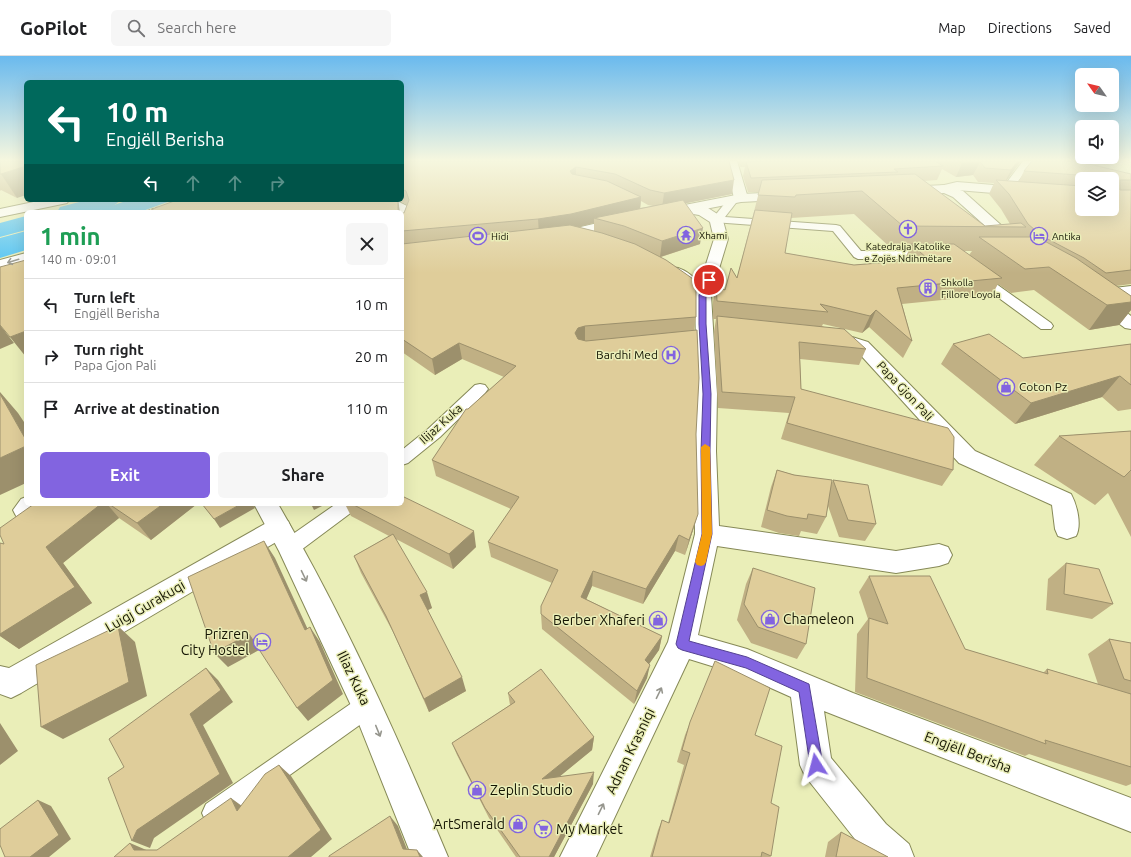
<!DOCTYPE html>
<meta charset="utf-8">
<style>
body{margin:0;font-family:Ubuntu,sans-serif;background:#f6f6f6;color:#202124;height:100vh;display:flex;flex-direction:column;font-size:15px;white-space:nowrap}
*{box-sizing:border-box;margin:0}
p{font-size:13px;color:#757577}
.icon{flex:none;width:22px;height:22px;fill:none;stroke:currentColor;stroke-width:2;stroke-linecap:round;stroke-linejoin:round}
.map{position:relative;flex:1;overflow:hidden}
.panel{position:absolute;left:24px;top:154px;width:380px;height:296px;display:flex;flex-direction:column;background:#fff;border-radius:6px;box-shadow:0 4px 16px #0002}
.panel>*{flex:none}
.hud{position:absolute;left:24px;top:24px;width:380px;height:122px;border-radius:6px;box-shadow:0 4px 16px #0002;background:#00695c;color:#fff;overflow:hidden}
.needle{width:26px;rotate:304deg}
.buttons{position:absolute;left:1075px;top:12px;display:grid;gap:8px}
.buttons a{display:grid;place-items:center;width:44px;height:44px;border-radius:6px;background:#fff;box-shadow:0 4px 16px #0002;font-size:20px}
.pin{position:absolute;display:grid;place-items:center;width:34px;height:34px;color:#fff;margin:-17px;border:2px solid #fff;border-radius:50%;box-shadow:0 1px 4px #0007}
.me{position:absolute;width:44px;margin:-22px;rotate:351deg;stroke-linejoin:round;filter:drop-shadow(0 0 3px #0008)}
.turn{display:flex;align-items:center;gap:14px;height:84px;padding:0 16px;font-size:18px}
.turn .icon{width:52px;height:52px;stroke-width:2.5}
.turn b{display:block;font-size:28px;line-height:34px}
.lanes{display:flex;align-items:center;height:38px;padding:0 16px;background:#0003;justify-content:center;gap:20px;direction:ltr}
.lanes .off{opacity:.35}
.round{display:grid;place-items:center;flex:none;width:42px;height:42px;border-radius:6px;background:#f6f6f6}
.head{display:flex;align-items:center;justify-content:space-between;height:68px;padding:0 16px}
h1{font-size:24px;font-weight:700;line-height:30px;color:#1e9e55}
.cta{display:flex;gap:8px;margin-top:auto;padding:8px 16px}
.cta a{flex:1;height:46px;border-radius:6px;background:#8264e0;color:#fff;font-size:16px;font-weight:700;line-height:46px;text-align:center}
.cta a+a{background:#f6f6f6;color:#202124}
ul{padding:0;list-style:none}
li{display:flex;align-items:center;gap:12px;height:52px;padding:0 16px;border-top:1px solid #e0e0e0}
li div{flex:1}
li b{display:block;font-size:15px}
li em{font-style:normal}
header{display:flex;align-items:center;gap:24px;box-sizing:border-box;height:56px;padding:0 20px;background:#fff;border-bottom:1px solid #e0e0e0}
header strong{font-size:19px}
nav{display:flex;gap:22px;margin-inline-start:auto;font-size:14px}
.search{width:280px;height:36px;background:#f6f6f6;display:flex;align-items:center;gap:10px;box-sizing:border-box;padding:0 14px;border-radius:6px;color:#757577;font-size:15px}
.map>svg:first-child{display:block}
</style>
<header>
<strong>GoPilot</strong>
<div class="search"><svg class="icon" aria-label="search" viewBox="0 0 24 24"><circle cx="10" cy="10" r="6"/><path d="M15 15l6 6"/></svg>Search here</div>
<nav><a>Map</a><a>Directions</a><a>Saved</a></nav>
</header>
<div class="map">
<svg width="1131" height="801" viewBox="0 0 1131 801">
<rect width="100%" height="100%" fill="#eaeeb8"/>
<!-- water -->
<path fill="#4dc2f6" d="M129,144h44l-33,12h-47z
M26,175v19l-26,8v-20z"/>
<g fill="none" stroke-linecap="round" stroke-linejoin="round">
<!-- canal -->
<path fill="#4dc2f6" fill-rule="evenodd" d="M87,144h33c-10,14 -47,12 -63,12l3,-5z
M26,160v14l-26,7v-14z"/>
<defs>
<path id="lane" d="M1023,105h10l-23,31h-8l-1,-2z
M734,140l5,3 -14,18 111,8 4,1 21,25h68l4,2 2,2 -2,2 -4,2h-71l-4,-2 -21,-26 -120,-9 -1,-2 1,-2 17,-21z
M383,144h12l12,6 3,8 -4,13 -4,1v-16l-18,-9z
M977,216l4,1 70,50 2,3 -2,3h-10l-68,-50 -2,-3 2,-3z
M480,328l5,1 3,4 -3,4 -45,44 -32,26 -6,2v-15l26,-21 47,-44z
M26,441v7h10l-3,5 6,9 -2,5c-13,4 -19,-2 -24,-13l8,-11z
M336,448h23l-3,5 -59,44 -7,2 -7,-2 -3,-6 3,-6z
M367,638l8,4 4,8 -4,8 -151,108 -9,4 -9,-4 -4,-9 4,-9 153,-106z"/>
<path id="street" d="M725,105h12l11,37 -2,3h-10l-2,-3z
M957,126l125,10v8l-125,-10 -12,3 -5,-1 -2,-3 2,-3z
M687,149l21,3 14,9 6,22 -17,56 6,99 -1,57 3,75 177,25 43,-7 9,3 4,8 -4,8 -9,3 -43,7 -179,-27 -19,89 49,14 106,44 278,105v34l-307,-121 7,47 55,66 23,20 5,13h-43l-9,-9 -57,-72 -5,-11 -9,-68 -47,-21 -55,-17 -93,198h-36l108,-215 27,-108 -1,-83 3,-57 -2,-98 -16,-15 -12,-7 -2,-3 2,-3c13,-4 24,7 33,15l14,-44 -4,-17 -11,-7 -17,-3 -2,-3 2,-3z
M26,197v10l-26,7v-10z
M1131,230v10l-36,4 -6,-1 -2,-4 2,-4z
M833,275l35,11 107,109 96,43c6,11 11,31 5,42l-9,3 -9,-3 -3,-7 -3,-24 -93,-42 -103,-113 -29,-10 -3,-4 3,-4z
M279,462l9,3 3,7 -3,7 -267,158 -10,5 -11,-4v-28l9,2 261,-147z"/>
<path id="secondary" d="M945,129l18,6 58,52 2,3 -2,3 -5,1 -5,-1 -58,-52 -9,-4 -39,2 -5,-1 -2,-3 2,-3 5,-1z
M787,136l5,1 2,3 -2,3 -51,3 -82,16 -5,-1 -2,-3 2,-3 5,-1 82,-16z
M43,144h26l-2,3 -67,14v-8z
M623,161l5,1 2,3 -2,3 -68,16 -5,-1 -2,-3 2,-3z
M1100,240l6,1 25,19v13l-6,-1 -31,-23 -2,-4 2,-4z
M254,448h24c66,113 120,233 170,353h-36l-57,-143 -76,-163z"/>
</defs>
<!-- lane casing -->
<use href="#lane" stroke="#868957" stroke-width="2"/>
<!-- street casing -->
<use href="#street" stroke="#868957" stroke-width="2"/>
<!-- secondary casing -->
<use href="#secondary" stroke="#868957" stroke-width="2"/>
<!-- path -->
<path stroke="#7c7e5b" stroke-width="1.5" stroke-dasharray="2.5 1.5" stroke-linecap="butt" d="M144,156l14,-5"/>
<!-- lane -->
<use href="#lane" fill="#fff" fill-rule="evenodd"/>
<!-- street -->
<use href="#street" fill="#fff" fill-rule="evenodd"/>
<!-- secondary -->
<use href="#secondary" fill="#fff" fill-rule="evenodd"/>
</g>
<!-- wall -->
<path fill="#c0b084" fill-rule="evenodd" d="M0,105l17,37 -16,-8 -1,1z
M402,105h327l3,33 -46,9 14,41 -39,13 35,60 -2,14 2,103 -3,96 -8,25 -10,-4 -32,53 -51,-18 -6,13 76,37 -3,14 -10,14 -2,14 -13,26 -92,-75 -1,-15 11,-31 -61,-26 -3,-15 23,-33 -75,-33 -4,-16 36,-51 36,-32 -42,-18 -27,16 -33,-23v-139h2l3,-8 -9,-5h4zM641,145l7,4 5,1 -13,2zM594,167v8l-16,-4z
M738,105h283l-15,20h13l5,-10 107,3v110l-15,2 15,10v14l-12,15 -30,5 -55,-40 -23,3 -13,-9 -6,11 -90,9 10,37 -9,17 -34,-31 -7,6 -39,-9 -1,2 44,23 -7,16 -59,-6 1,30 152,81 -11,16 -161,-47 8,-26 -71,-5 -4,-76 2,-13h-3v-17l3,-17 9,5 12,-12 22,-86h-11l-5,-16 2,-9h-5zM942,113l14,8 17,-2 5,7 16,1 -5,11 12,15 9,15 -25,2 -61,-45 13,-1zM1082,123h30l-30,30zM854,158l39,36h16l-5,10 -50,5 -69,-12 6,-35zM963,195h9l-3,4z
M953,288l70,14 108,-14v65l-13,2 -16,-14 -87,27 -74,-60z
M1131,375v106l-23,-44 -13,12 -61,-40 25,-29z
M777,414l54,15 2,-5 43,44 -11,17 -26,-4 -11,-31 -2,11 -9,17 -16,-3 -2,5 -20,-3 -18,-6 10,-40z
M34,448h163l-46,36 -32,-22 -56,45 29,40 -73,46 -19,-13v-93l4,1z
M345,448h57l74,43 -23,22 -57,-30 36,69 -4,2 38,81 -37,21 -36,-80 -32,-59 -7,-17 35,-20 -38,-20z
M1066,507l47,41 -21,15 -46,-9 2,-31z
M753,512l53,76 -9,15 -46,-16 -14,-23 9,-36z
M869,520l96,73 78,24 4,-4 51,15 -10,-30 21,-15 22,4v141l-5,2 -97,-32 -4,2 -170,-64 2,-58 11,-15 -9,-27z
M715,605l40,74 16,68v53l-1,1h-120l8,-27 4,-10 6,3 16,-58 -7,-3 8,-27z
M508,637l86,44 -2,13 -33,27 34,7 -39,73h-38l-27,-39 -32,-63 -5,-12 58,-38z
M841,776l47,25h-63l3,-15z"/>
<!-- shaded-wall -->
<path fill="#9c906c" d="M1018,105h3l-17,23 7,-14z
M980,106l-7,13 -17,2 6,-14z
M26,110v29l-9,3 -16,-24z
M576,111v14l-6,-10z
M734,124l-2,14 -70,14 2,-15z
M641,141l-1,15 -46,6v5l-23,6 -32,5 -1,-15z
M398,144l2,12h-2z
M703,172l-3,16 -40,13 2,-16z
M1131,246v8l-12,15 -30,5 18,-25z
M876,254l-7,17 -7,6 8,-17z
M0,269l14,18 -14,6z
M585,270v17l-7,2 -3,-12 3,-5z
M26,275v26l-16,-20z
M459,287l3,16 -27,16 -3,-16z
M1120,320l-18,21 -87,27 16,-21z
M0,336l18,21 8,12v15l-26,-46z
M26,390v37l-26,12v-37z
M101,448h6l12,14 -56,45 29,40 -73,46 -19,-13v-2l46,-87z
M163,448h34l-46,36 -14,-17z
M241,448h12v1l2,3 -35,20 -6,-9z
M311,448h15l-12,6z
M698,458l-5,16 -8,25 4,-15z
M474,475l2,16 -23,22 -4,-15z
M679,479l-4,16 -32,53 3,-15z
M264,485l11,17 40,87 -10,-15z
M593,515l-1,15 -11,26v-15z
M427,536l5,16 -6,3 -6,-16z
M118,570l17,16 12,54 -84,43 -22,-12z
M310,571l10,15 23,52 -35,27 -11,-13z
M249,578l12,15 -33,18 -14,-14z
M662,580l-3,14 -17,24 3,-14z
M650,609l-3,13 -13,26 3,-13z
M206,612l12,12 15,22 -30,23 30,58 -79,55 -4,10 -18,-7 58,-127z
M462,621l4,14 -37,21 -5,-13z
M0,667l18,28 -18,14z
M594,681l-2,13 -49,40 -1,-11z
M279,709l12,11 41,63 -21,18h-23z
M594,716l-1,12 -39,73h-5z
M231,742l15,11 -9,2z
M38,744l13,6 20,33 -22,18h-19z
M390,760l8,10 12,31 -7,-8z
M130,787l21,9 -17,-2z
M417,794l6,7h-3z"/>
<!-- building -->
<path fill="#dfcd9a" stroke="#9c906c" d="M0,105h26v5l-25,8h-1z
M402,105h327l5,19 -70,13 -14,-3 -35,-16 -39,-7 -6,4 2,3 35,7 34,16 -70,17 -33,5 -136,12v-18h2l5,-13 -3,-9 -4,-2z
M764,105h171l8,5 -49,3 4,3 -147,6 -5,-16z
M958,105h60l-7,9 -26,-2 -5,-6 -18,1z
M1032,105h44l55,13v6h-11v10h11v80l-25,3 -22,-15 -42,-22 -14,-12 -19,-30 -13,-14 86,6v23h30v-30h-20v-1l-1,-2 -67,-5z
M915,118l70,52 36,-3 5,4 -123,-1 -41,-35 -66,4 -1,2 -37,-2 4,-15z
M177,144h221v12h-250l7,-4z
M683,144l20,28 -41,13 -38,-15 -30,-8z
M755,154l37,3 -7,40 69,12 74,-6 -17,-15h43l48,34 -105,10 15,53 -36,-31 -6,6 -50,-12 8,8 -111,-11 -1,-16 9,5 6,-22 6,10z
M570,169l32,8 33,11 31,16 30,21v36l-111,9 -7,2 -3,5 3,6 8,2 111,-11 2,48 -3,56 2,80 -9,26 -10,-5 -33,54 -53,-18 -12,26 81,39 -17,24 5,5 -13,26 -96,-77v-8l17,-36 -70,-28 31,-45 -87,-37 34,-51h2l48,-43 -57,-23 -27,16 -30,-20v-95z
M979,181h58l39,21 55,38v6l-24,3 -58,-38 -24,2z
M26,204v71l-16,6 -10,-12v-58z
M717,260l127,13 22,20 -67,-7 2,47 147,39 6,9 -1,33 -166,-47 8,-26 -73,-5z
M989,278l34,24 108,-14v41l-11,-9 -89,27 -78,-59z
M0,338l26,46v6l-26,12z
M1131,375v39l-7,7 -65,-41z
M777,414l17,5 38,5 -6,37 -18,-3 -1,5 -20,-3 -20,-6z
M833,424l35,5 8,39 -28,-4z
M402,440l72,35 -25,23 -97,-50h50z
M34,448h67l-55,43 29,40 -75,47v-91l4,1 -4,-9v-7z
M109,448h54l-26,19z
M202,448h39l-27,15z
M393,478l34,58 -7,3 42,82 -38,22 -38,-83 -32,-60z
M264,485l41,89 5,-3 23,53 -36,28 -48,-74 -35,19 -26,-76z
M1066,507l33,6 14,35 -49,-10z
M753,512l62,20 -9,56 -48,-17 -14,-23z
M869,520h61l35,73 83,25 -1,-5 84,25v73l-86,-27 1,4 -179,-66 2,-60 19,6z
M118,570l11,56 -88,45 -5,-62z
M1109,583l22,4v38l-7,-2z
M715,605l55,27 -15,47 27,11 -11,57 8,4 -8,49 -9,-4 -1,5h-109l10,-37 7,3 21,-70 -8,-3 8,-28z
M206,612l15,22 -31,24 30,60 -83,56 -5,11 -24,-63 16,-11 -15,-28z
M541,613l53,68 -52,42 52,-7 -45,85h-29l-35,-49 -33,-65 63,-41 -7,-9z
M279,709l42,65 -33,27h-174l16,-14 4,7h23l74,-52 6,13 28,-37z
M38,744l21,35 -29,22h-25l-5,-12v-16z
M390,760l13,33 14,1 3,7h-91v-1z
M841,776l47,25h-52z"/>
<!-- one-way arrows -->
<defs><path id="oneway-shaft" d="M-6 0H5M1.5-3L5.5 0L1.5 3" fill="none" stroke-width="1.6" stroke-linecap="round" stroke-linejoin="round"/></defs>
<g stroke="#96968e">
<use href="#oneway-shaft" transform="translate(13 205) rotate(163)"/>
<use href="#oneway-shaft" transform="translate(304 520) rotate(64)"/>
<use href="#oneway-shaft" transform="translate(659 637) rotate(-64)"/>
<use href="#oneway-shaft" transform="translate(378 675) rotate(68)"/>
<use href="#oneway-shaft" transform="translate(601 753) rotate(-64)"/>
</g>
<!-- sky -->
<linearGradient id="sky" x2="0" y2="1"><stop stop-color="#6abaee"/><stop offset="0.48" stop-color="#f6f7df"/><stop offset="1" stop-color="#f6f7df" stop-opacity="0"/></linearGradient>
<rect width="1131" height="217" fill="url(#sky)"/>
<!-- route -->
<path fill="#8264e0" stroke="#544192" d="M707,223l6,1 -7,15v29l5,70 -1,57 2,83 -23,107 58,16 62,27 14,81 -2,5 -5,2 -4,-2 -2,-5 -11,-73 -53,-24 -64,-18 -4,-2 -2,-4 26,-110 -1,-83 2,-57 -4,-70v-29z"/>
<!-- slow -->
<path fill="#f59e0b" d="M705,388l5,3 2,87 -6,28 -2,3 -3,1 -4,-1 -2,-3 7,-28 -1,-87z"/>
<!-- icons -->
<defs>
<symbol id="church-ring" viewBox="-11 -11 22 22"><circle r="9.5" fill="#eaeeb8" stroke="#8264e0" stroke-width="1.5"/><path d="M-1.2-6h2.4v3.5h3.3v2.4h-3.3V6h-2.4V-.1h-3.3v-2.4h3.3Z" fill="#8264e0"/></symbol>
<symbol id="temple-ring" viewBox="-11 -11 22 22"><circle r="9.5" fill="#eaeeb8" stroke="#8264e0" stroke-width="1.5"/><path d="M0-6L5-2H3V0L6.5 2.5H4V6H1.5V3h-3V6H-4V2.5H-6.5L-3 0V-2H-5Z" fill="#8264e0"/></symbol>
<symbol id="stadium-ring" viewBox="-11 -11 22 22"><circle r="9.5" fill="#eaeeb8" stroke="#8264e0" stroke-width="1.5"/><path d="M0-5a6.5 5 0 1 0 0 10a6.5 5 0 1 0 0-10ZM-3.5-1.8h7v3.6h-7Z" fill="#8264e0"/></symbol>
<symbol id="hotel-ring" viewBox="-11 -11 22 22"><circle r="9.5" fill="#eaeeb8" stroke="#8264e0" stroke-width="1.5"/><path d="M-6-4.5h1.5V1H6V5H4.5V3h-9V5H-6ZM-4 0a1.8 1.8 0 1 1 3.6 0ZM.5 0V-2.5h3Q6-2.5 6 0Z" fill="#8264e0"/></symbol>
<symbol id="building-ring" viewBox="-11 -11 22 22"><circle r="9.5" fill="#eaeeb8" stroke="#8264e0" stroke-width="1.5"/><path d="M-4-6H4V6H1V3H-1V6H-4ZM-2.5-4.3h1.7v1.8h-1.7ZM.8-4.3h1.7v1.8H.8ZM-2.5-1h1.7V.8h-1.7ZM.8-1h1.7V.8H.8Z" fill="#8264e0"/></symbol>
<symbol id="hospital-ring" viewBox="-11 -11 22 22"><circle r="9.5" fill="#eaeeb8" stroke="#8264e0" stroke-width="1.5"/><path d="M-5-5h3v3.5h4V-5h3V5h-3V1.5h-4V5h-3Z" fill="#8264e0"/></symbol>
<symbol id="shop-ring" viewBox="-11 -11 22 22"><circle r="9.5" fill="#eaeeb8" stroke="#8264e0" stroke-width="1.5"/><path d="M-5-2.5h2.3a2.7 3.5 0 0 1 5.4 0H5L5.5 6h-11ZM-1.5-2.5h3a1.5 2.3 0 0 0-3 0Z" fill="#8264e0"/></symbol>
<symbol id="supermarket-ring" viewBox="-11 -11 22 22"><circle r="9.5" fill="#eaeeb8" stroke="#8264e0" stroke-width="1.5"/><path d="M-6-5.5h2.5l.6 2H6L4.5 2H-2.5L-4.4-4H-6ZM-1.5 3.2a1.3 1.3 0 1 0 .1 0ZM3 3.2a1.3 1.3 0 1 0 .1 0Z" fill="#8264e0"/></symbol>
</defs>
<g fill-rule="evenodd">
<use href="#church-ring" x="898" y="163" width="20" height="20"/>
<use href="#temple-ring" x="676" y="169" width="20" height="20"/>
<use href="#stadium-ring" x="468" y="170" width="20" height="20"/>
<use href="#hotel-ring" x="1029" y="170" width="20" height="20"/>
<use href="#building-ring" x="918" y="222" width="20" height="20"/>
<use href="#hospital-ring" x="661" y="289" width="20" height="20"/>
<use href="#shop-ring" x="996" y="321" width="20" height="20"/>
<use href="#shop-ring" x="760" y="553" width="20" height="20"/>
<use href="#shop-ring" x="648" y="554" width="20" height="20"/>
<use href="#hotel-ring" x="252" y="576" width="20" height="20"/>
<use href="#shop-ring" x="467" y="724" width="20" height="20"/>
<use href="#shop-ring" x="508" y="758" width="20" height="20"/>
<use href="#supermarket-ring" x="533" y="763" width="20" height="20"/>
</g>
<g text-anchor="middle" stroke-width="3" stroke-linejoin="round" paint-order="stroke">
<!-- far-poi labels -->
<g font-size="10" fill="#151503" stroke="#eaeeb8" text-anchor="start">
<text x="699" y="183">Xhami</text>
<text x="491" y="184">Hidi</text>
<text x="1052" y="184">Antika</text>
<text x="908" y="194" text-anchor="middle">Katedralja Katolike<tspan x="908" dy="12">e Zojës Ndihmëtare</tspan></text>
<text x="941" y="230">Shkolla<tspan x="941" dy="12">Fillore Loyola</tspan></text>
</g>
<!-- poi labels -->
<g font-size="12" fill="#151503" stroke="#eaeeb8" text-anchor="end">
<text x="658" y="303">Bardhi Med</text>
<text x="1019" y="335" text-anchor="start">Coton Pz</text>
</g>
<!-- street labels -->
<g font-size="12" fill="#151503" stroke="#eaeeb8">
<text transform="translate(905 335) rotate(47)" y="4">Papa Gjon Pali</text>
<text transform="translate(441 368) rotate(-42)" y="4">Ilijaz Kuka</text>
</g>
<!-- near-street labels -->
<g font-size="14" fill="#151503" stroke="#eaeeb8">
<text transform="translate(145 550) rotate(-30)" y="5">Luigj Gurakuqi</text>
<text transform="translate(354 622) rotate(64)" y="5">Iliaz Kuka</text>
<text transform="translate(630 695) rotate(-64)" y="5">Adnan Krasniqi</text>
<text transform="translate(968 696) rotate(21)" y="5">Engjëll Berisha</text>
</g>
<!-- near-poi labels -->
<g font-size="14" fill="#151503" stroke="#eaeeb8" text-anchor="start">
<text x="783" y="568">Chameleon</text>
<text x="645" y="569" text-anchor="end">Berber Xhaferi</text>
<text x="249" y="583" text-anchor="end">Prizren<tspan x="249" dy="16">City Hostel</tspan></text>
<text x="490" y="739">Zeplin Studio</text>
<text x="505" y="773" text-anchor="end">ArtSmerald</text>
<text x="556" y="778">My Market</text>
</g>
</g>
</svg>
<div class="buttons">
<a><svg class="needle" viewBox="-14 -14 28 28"><path d="M0-13l5 13h-10z" fill="#e53935"/><path d="M0 13l5-13h-10z" fill="#757577"/></svg></a>
<a><svg class="icon" aria-label="sound" viewBox="0 0 24 24"><path d="M4 9h4l5-4v14l-5-4H4zM17 9q2 3 0 6"/></svg></a>
<a><svg class="icon" aria-label="layers" viewBox="0 0 24 24"><path d="M12 4l9 5-9 5-9-5zM3 14l9 5 9-5"/></svg></a>
</div>
<div class="pin" style="left:709px;top:224px;background:#d93025"><svg class="icon" aria-label="arrive" viewBox="0 0 24 24"><path d="M6 21V4h12l-3 4 3 4H6"/></svg></div>
<svg class="me" style="left:816px;top:709px" viewBox="-20 -20 40 40"><path d="M0-17L14 15 0 8-14 15z" fill="#8264e0" stroke="#fff" stroke-width="4"/></svg>
<div class="hud">
<div class="turn"><svg class="icon" aria-label="left" viewBox="0 0 24 24"><path d="M17 20v-9H6M10 6l-5 5 5 5"/></svg><div><b>10 m</b>Engjëll Berisha</div></div>
<div class="lanes"><svg class="icon" aria-label="left" viewBox="0 0 24 24"><path d="M17 20v-9H6M10 6l-5 5 5 5"/></svg><svg class="icon off" aria-label="ahead" viewBox="0 0 24 24"><path d="M12 20V5M6 11l6-6 6 6"/></svg><svg class="icon off" aria-label="ahead" viewBox="0 0 24 24"><path d="M12 20V5M6 11l6-6 6 6"/></svg><svg class="icon off" aria-label="right" viewBox="0 0 24 24"><path d="M7 20v-9h11M14 6l5 5-5 5"/></svg></div>
</div>
<section class="panel">
<div class="head"><div><h1>1 min</h1><p>140 m · 09:01</p></div><a class="round"><svg class="icon" aria-label="close" viewBox="0 0 24 24"><path d="M6 6l12 12M18 6L6 18"/></svg></a></div>
<ul>
<li><svg class="icon" aria-label="left" viewBox="0 0 24 24"><path d="M17 20v-9H6M10 6l-5 5 5 5"/></svg><div><b>Turn left</b><p>Engjëll Berisha</p></div><em>10 m</em></li>
<li><svg class="icon" aria-label="right" viewBox="0 0 24 24"><path d="M7 20v-9h11M14 6l5 5-5 5"/></svg><div><b>Turn right</b><p>Papa Gjon Pali</p></div><em>20 m</em></li>
<li><svg class="icon" aria-label="arrive" viewBox="0 0 24 24"><path d="M6 21V4h12l-3 4 3 4H6"/></svg><div><b>Arrive at destination</b></div><em>110 m</em></li>
</ul>
<div class="cta"><a>Exit</a><a>Share</a></div>
</section>
</div>
